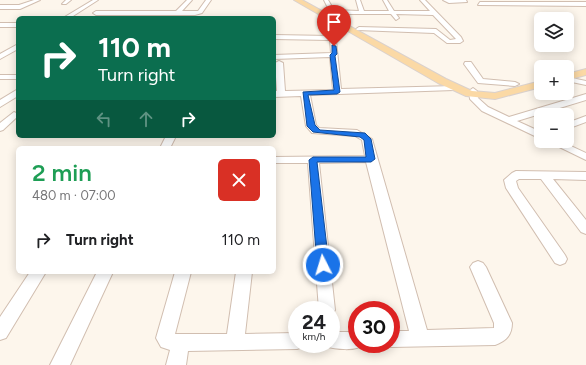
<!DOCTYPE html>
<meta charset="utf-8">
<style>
body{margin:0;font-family:Figtree,sans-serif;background:#f2f2f2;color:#202124;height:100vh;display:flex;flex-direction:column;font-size:15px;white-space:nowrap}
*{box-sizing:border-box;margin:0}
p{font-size:13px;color:#757577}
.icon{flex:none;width:22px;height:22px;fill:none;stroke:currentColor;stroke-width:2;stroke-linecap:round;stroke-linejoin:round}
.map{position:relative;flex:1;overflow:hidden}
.details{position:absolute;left:16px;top:146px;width:260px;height:128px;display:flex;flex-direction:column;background:#fff;border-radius:6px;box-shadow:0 2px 10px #0003}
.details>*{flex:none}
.guide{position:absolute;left:16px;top:16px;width:260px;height:122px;border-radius:6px;box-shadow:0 2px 10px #0003;background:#0b6e4f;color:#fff;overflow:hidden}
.buttons{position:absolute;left:534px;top:12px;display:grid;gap:8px}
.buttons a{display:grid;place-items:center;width:40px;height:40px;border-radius:6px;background:#fff;box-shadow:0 2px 10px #0003;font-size:20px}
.speed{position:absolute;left:288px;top:301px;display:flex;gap:8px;font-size:20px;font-weight:700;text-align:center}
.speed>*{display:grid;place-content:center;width:52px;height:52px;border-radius:50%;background:#fff;box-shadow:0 2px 10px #0003;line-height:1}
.speed small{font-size:10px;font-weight:400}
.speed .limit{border:6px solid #d22;background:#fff;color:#111}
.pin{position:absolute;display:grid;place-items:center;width:34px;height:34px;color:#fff;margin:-41px -17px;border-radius:50% 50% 50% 0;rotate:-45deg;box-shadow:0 0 4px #0007}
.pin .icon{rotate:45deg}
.me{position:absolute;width:44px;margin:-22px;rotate:355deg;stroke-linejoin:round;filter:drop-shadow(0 0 3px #0008)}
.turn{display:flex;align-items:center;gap:14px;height:84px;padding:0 16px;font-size:18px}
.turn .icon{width:52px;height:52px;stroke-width:2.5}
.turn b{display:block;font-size:28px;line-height:34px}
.lanes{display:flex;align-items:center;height:38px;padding:0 16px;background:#0003;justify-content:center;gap:20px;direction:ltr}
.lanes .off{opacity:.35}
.round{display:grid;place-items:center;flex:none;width:42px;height:42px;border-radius:6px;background:#f2f2f2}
.overview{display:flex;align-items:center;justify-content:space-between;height:68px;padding:0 16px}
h1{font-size:24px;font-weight:600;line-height:30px;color:#1e9e55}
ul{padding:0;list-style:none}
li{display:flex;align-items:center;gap:12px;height:52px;padding:0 16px}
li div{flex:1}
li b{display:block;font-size:15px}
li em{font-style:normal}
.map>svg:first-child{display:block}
</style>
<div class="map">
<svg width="586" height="365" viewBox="0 0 586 365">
<rect width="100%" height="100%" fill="#fdf6ec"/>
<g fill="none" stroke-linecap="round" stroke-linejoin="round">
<defs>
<path id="minor" d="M34,0h6l-20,9h-20v-4h19z
M66,0h5l-5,4h-4z
M93,0h5l-28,18h-7z
M187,0h5l-10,11h16l8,-11h5l-9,13 -7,2h-99l-3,-2 3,-2h80z
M324,0h4l6,10 25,1 -3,-11h4l4,11h25l-6,-11h4l7,11h36l-10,-11h5l36,37 2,4 -3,2h-13l-13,-10 -77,-3 -1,-1 3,-2 77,2 14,11 6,-1 -23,-24 -37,-1 3,4 -3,2 -5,-6h-63l-3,-2 4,-2z
M443,0h23l1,2 -18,1z
M480,2h106v4l-108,-1z
M329,20l5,1 7,68 113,-3 4,2 -4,2 -144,5 6,30 3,3 38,2 15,9 55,191 67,-2v-5l-24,-56 3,-4 5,-2 5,2 3,4 26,56c0,12 -6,18 -17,22l-104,2 -6,-2 6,-1v-13h18l-43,-169 -47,1 16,147 -4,6v-6h-12l-11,-147h-34v-6l91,-1 -3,-16 -7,-4 -43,-3 -6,-7 -5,-30 -27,1v-6h3l-2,-28 4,-2 4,2 2,28 48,-1 -3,-33 -56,2v-4l57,-2 -1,-13 -56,-1v-4l56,1z
M0,23h18v4h-18z
M18,44v5l-18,10v-5z
M465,62h6l12,17 32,3 4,2 -4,2 -37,-3 -14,-19z
M0,75h18v4h-18z
M567,77l19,4v4l-19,-4z
M473,88l4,3 1,7 10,9 21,10 77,-23v6l-69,21 24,11v7l-59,-28 -12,-12 -1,-8z
M18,89v7l-18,11v-7z
M14,112l4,2 -1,3 -14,13 -3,1v-8z
M586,116v6l-19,7v-6z
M166,136h10l-6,12h-10z
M547,141h13l26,12v7z
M516,171l70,1v8l-33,-1 33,41v14l-5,-2 -40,-53h-22l-3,2 2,7 47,67 2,4 -2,4 -5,2 -5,-2 -49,-75 -2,-8 8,-7z
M30,272h16l-40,66 -6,2v-23z
M97,272h16l-43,93h-20z
M175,272h16l-16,62h52l9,-62h16l-7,62 52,-1v11h8l-2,3 -6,2 -109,2 -2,14h-20l4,-15 -9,-3 -5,-9z
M331,332h26v12h7c-7,8 -30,5 -39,2l-1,-2h7z"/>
<path id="major" d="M294,0h8l144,79 26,12 23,2 46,-12v6l-46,12 -29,-3 -28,-13z
M586,69v6l-19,5v-6z"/>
</defs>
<!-- minor casing -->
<use href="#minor" stroke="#d1beb0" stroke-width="2"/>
<!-- major casing -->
<use href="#major" stroke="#dad1cd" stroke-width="2"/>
<!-- minor -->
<use href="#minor" fill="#fff" fill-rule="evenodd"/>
<!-- major -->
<use href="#major" fill="#fbd9a5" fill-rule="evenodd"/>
</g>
<!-- route -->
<path fill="#1a73e8" stroke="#114b97" d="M332,45l4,1 1,8 -2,2 5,36 -3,2 -29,1 7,30 5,5 45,3 6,6 4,20 -4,3h-54l12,103 -2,3h-8l-2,-3 -8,-105 4,-3h53l-2,-17 -4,-3 -47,-5 -6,-6 -4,-34 31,-2 -4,-35 2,-2z"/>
</svg>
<div class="buttons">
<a><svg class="icon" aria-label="layers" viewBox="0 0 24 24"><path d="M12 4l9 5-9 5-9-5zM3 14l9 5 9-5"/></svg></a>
<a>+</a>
<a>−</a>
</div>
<div class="speed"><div>24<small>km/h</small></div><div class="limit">30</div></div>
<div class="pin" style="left:334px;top:46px;background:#d93025"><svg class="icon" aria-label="arrive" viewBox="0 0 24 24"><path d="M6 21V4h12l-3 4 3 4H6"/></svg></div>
<svg class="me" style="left:323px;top:265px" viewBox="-20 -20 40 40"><circle r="17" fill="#1a73e8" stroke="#fff" stroke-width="3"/><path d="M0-11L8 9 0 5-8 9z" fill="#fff"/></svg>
<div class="guide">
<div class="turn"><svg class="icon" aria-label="right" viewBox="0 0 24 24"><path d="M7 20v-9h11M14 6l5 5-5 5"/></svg><div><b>110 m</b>Turn right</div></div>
<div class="lanes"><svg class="icon off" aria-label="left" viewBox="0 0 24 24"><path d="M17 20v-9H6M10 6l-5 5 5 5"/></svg><svg class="icon off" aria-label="ahead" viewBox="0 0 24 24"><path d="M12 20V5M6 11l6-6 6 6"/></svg><svg class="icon" aria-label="right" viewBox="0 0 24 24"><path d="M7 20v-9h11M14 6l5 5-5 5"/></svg></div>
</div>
<section class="details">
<div class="overview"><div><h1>2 min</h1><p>480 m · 07:00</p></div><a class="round" style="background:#d93025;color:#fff"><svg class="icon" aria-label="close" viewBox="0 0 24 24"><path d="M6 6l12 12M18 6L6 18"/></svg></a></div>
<ul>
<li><svg class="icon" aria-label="right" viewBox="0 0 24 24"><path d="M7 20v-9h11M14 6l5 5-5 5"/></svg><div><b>Turn right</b></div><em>110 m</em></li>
</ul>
</section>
</div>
